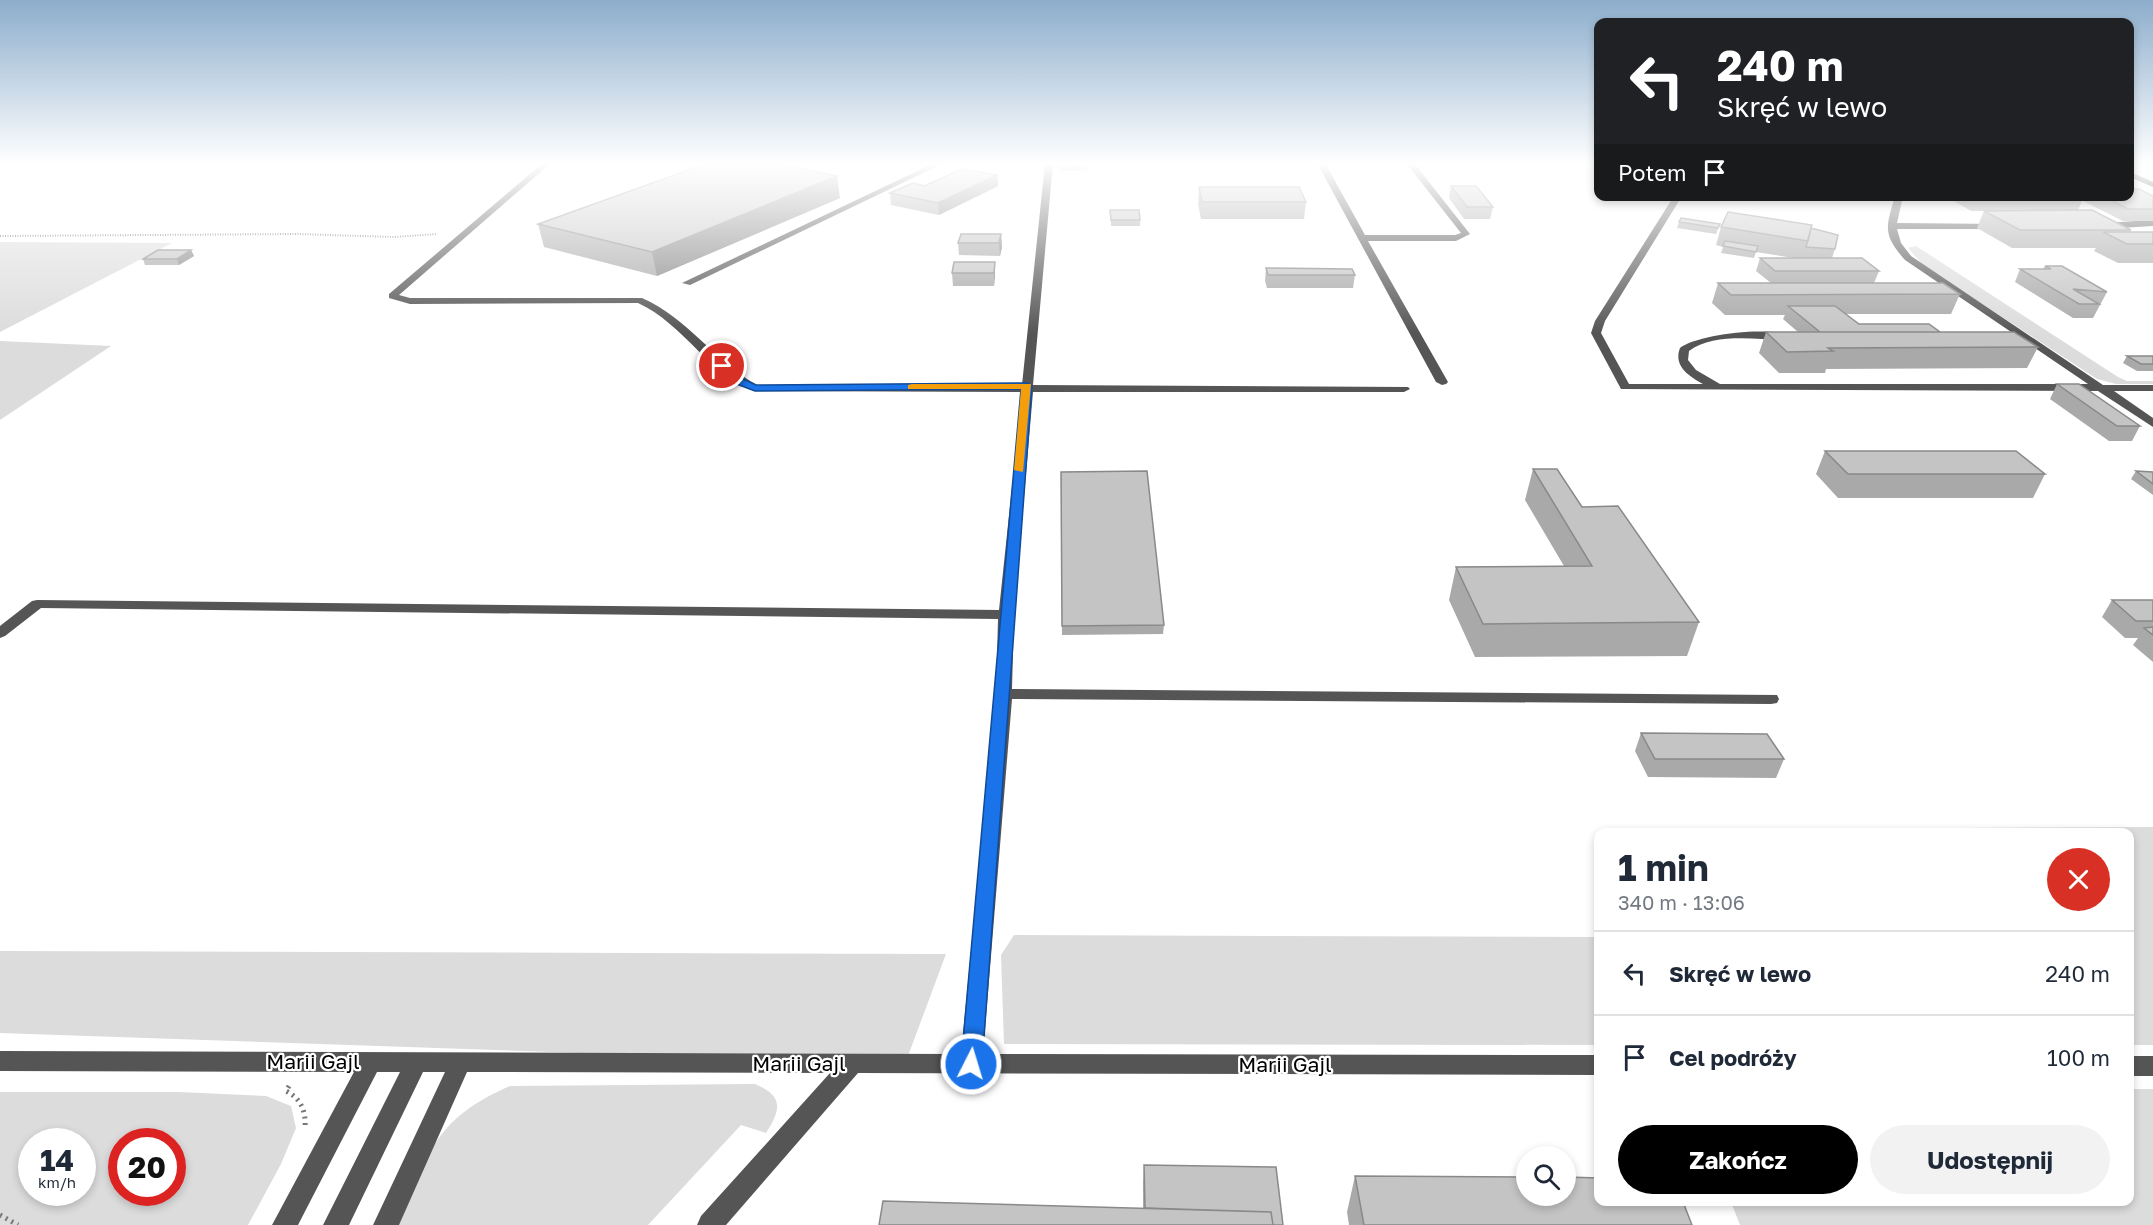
<!DOCTYPE html>
<html lang="pl">
<meta charset="utf-8">
<style>
body{margin:0;font-family:"Golos Text",sans-serif;background:#f2f2f3;color:#1f2937;height:100vh;display:flex;flex-direction:column;font-size:22px;white-space:nowrap}
*{box-sizing:border-box;margin:0}
p{font-size:20px;color:#747a83}
.icon{flex:none;width:33px;height:33px;fill:none;stroke:currentColor;stroke-width:2;stroke-linecap:round;stroke-linejoin:round}
.map{position:relative;flex:1;overflow:hidden}
.sheet{position:absolute;left:1594px;top:828px;width:540px;height:378px;display:flex;flex-direction:column;background:#fff;border-radius:12px;box-shadow:0 3px 9px #0003}
.sheet>*{flex:none}
.banner{position:absolute;left:1594px;top:18px;width:540px;height:183px;border-radius:12px;box-shadow:0 3px 9px #0003;background:#202124;color:#fff;overflow:hidden}
.buttons{position:absolute;left:1516px;top:1146px;display:grid;gap:12px}
.buttons a{display:grid;place-items:center;width:60px;height:60px;border-radius:50%;background:#fff;box-shadow:0 3px 9px #0003;font-size:30px}
.speed{position:absolute;left:18px;top:1128px;display:flex;gap:12px;font-size:30px;font-weight:700;text-align:center}
.speed>*{display:grid;place-content:center;width:78px;height:78px;border-radius:50%;background:#fff;box-shadow:0 3px 9px #0003;line-height:1}
.speed small{font-size:15px;font-weight:400}
.speed .limit{border:9px solid #d22;background:#fff;color:#111}
.pin{position:absolute;display:grid;place-items:center;width:51px;height:51px;color:#fff;margin:-26px;border:3px solid #fff;border-radius:50%;box-shadow:0 2px 6px #0007}
.me{position:absolute;width:66px;margin:-33px;rotate:5deg;stroke-linejoin:round;filter:drop-shadow(0 0 4px #0008)}
.turn{display:flex;align-items:center;gap:21px;height:126px;padding:0 24px;font-size:27px}
.turn .icon{width:78px;height:78px;stroke-width:2.5}
.turn b{display:block;font-size:42px;line-height:51px}
.then{display:flex;align-items:center;height:57px;padding:0 24px;background:#0003;gap:12px;font-size:22px}
.round{display:grid;place-items:center;flex:none;width:63px;height:63px;border-radius:32px;background:#f2f2f3}
.overview{display:flex;align-items:center;justify-content:space-between;height:102px;padding:0 24px}
h1{font-size:36px;font-weight:700;line-height:45px}
.button{display:flex;gap:12px;margin-top:auto;padding:12px 24px}
.button a{flex:1;height:69px;border-radius:36px;background:#000;color:#fff;font-size:24px;font-weight:700;line-height:69px;text-align:center}
.button a+a{background:#f2f2f3;color:#1f2937}
ul{padding:0;list-style:none}
li{display:flex;align-items:center;gap:18px;height:84px;padding:0 24px;border-top:2px solid #e0e1e3}
li div{flex:1}
li b{display:block;font-size:22px}
li em{font-style:normal}
.map>svg:first-child{display:block}
</style>
<div class="map">
<svg width="2153" height="1225" viewBox="0 0 2153 1225">
<rect width="100%" height="100%" fill="#fff"/>
<!-- green -->
<path fill="#dcdcdc" fill-rule="evenodd" d="M0,242l172,1 -172,89z
M1916,246l202,131 9,4h26v3h-37l-19,-5 -174,-114 -15,-17z
M0,341l111,5 -111,74z
M2153,827v218h-23v-213h-168l-4,-4z
M1014,935l585,2v108l-595,-1 -3,-89z
M0,951l946,3 -41,110 -905,-31z
M755,1084c29,12 26,26 11,49l-25,-8 -93,100h-251c31,-71 37,-106 113,-139z
M2130,1089h23v136h-413l-9,-23h399z
M0,1092h178l88,4 25,10 5,22 -15,36 -33,61h-248zM32,1142h50v50h-50zM122,1142h50v50h-50z"/>
<g fill="none" stroke-linecap="round" stroke-linejoin="round">
<defs>
<path id="major" d="M2130,172l23,10v5l-23,-10z"/>
</defs>
<!-- major casing -->
<use href="#major" stroke="#dbdbdb" stroke-width="1"/>
<!-- path-far1 -->
<path stroke="#777" stroke-width="2" stroke-dasharray="1 1.5" stroke-linecap="butt" d="M0,236l297,-2 97,3 43,-3"/>
<!-- path -->
<path stroke="#777" stroke-width="5" stroke-dasharray="2 4.5" stroke-linecap="butt" d="M289,1086l-3,5c16,8 20,21 19,38
M0,1215l18,10"/>
<!-- minor -->
<path fill="#555" fill-rule="evenodd" d="M543,163h8l-152,132 11,3h232c46,20 72,63 115,87h265l23,-222h8l-20,222 375,2 2,2 -6,3h-371l-19,223 -2,74 765,6 2,4 -2,4 -6,1 -759,-5 -29,355 616,1v20l-741,-2 -132,152h-29l4,-9 129,-143 -363,-1 -68,153h-26l72,-153h-22l-74,153h-26l77,-153h-23l-79,153h-26l82,-153 -354,-1v-20l961,3 35,-360 2,-75 -957,-11 -36,28 -5,2v-12l32,-25 5,-1 962,10 23,-218 -267,-1c-41,-11 -72,-68 -117,-88l-228,1 -21,-6v-4z
M934,163h10l-254,122 -8,-2z
M1317,163h8l40,72h90l6,-2 -55,-70h8l56,71 -14,7h-88l80,141 -2,2 -4,1 -6,-3z
M1674,196h8l-77,125 -4,12 28,51h74c-14,-8 -30,-18 -23,-36 16,-13 93,-23 108,-11l-5,3c-28,-1 -71,-7 -94,11l-1,9 8,10 24,14h368l-183,-124c-23,-26 -19,-33 -10,-64h8l-6,27 104,1 1,2 -4,3h-101l4,14 10,13 192,129h50v6h-39l39,27v9l-55,-36 -477,-2 -30,-56 4,-12z
M2153,220v6l-50,3 -4,-3 4,-3z
M2130,1056h23v20h-23z"/>
<!-- major -->
<use href="#major" fill="#000" fill-rule="evenodd"/>
</g>
<!-- wall -->
<path fill="#a9a9a9" d="M1060,163h27v8h-28z
M997,175l1,11 -59,29 -48,-10 -1,-12 34,-7z
M2130,185l4,1 -2,3 21,7v25h-30l-40,-20 2,-5h45z
M1451,186l42,21 -3,12h-26l-15,-21z
M1199,187l107,15 -2,17h-103l-3,-15z
M1956,196h122l5,3 -5,11 53,20 -1,2h23v31h-35l-24,-12 2,-3h-84l-35,-20 7,-17h-13l-17,-10z
M840,198l-183,78 -113,-29 -6,-23z
M1110,210l30,10v6h-29z
M1679,222l41,2 -4,10 -39,-6z
M1721,227l90,3 24,19 -3,9 47,13 -5,12 86,11 -9,20h-105l13,10 81,8 98,15 -11,21 -201,1 -1,4h-46l-20,-20 7,-21h32l-15,-13 2,-4h-60l-13,-12 6,-20h53l-15,-12 4,-13h34l-38,-6 -2,6 -33,-5 2,-6 -7,-2z
M1001,234l1,13 -2,9 -41,-1 -1,-12z
M191,250l3,6 -15,9h-34l-2,-6z
M995,262v13l-1,11h-41l-1,-13z
M2045,266l62,26 -14,26h-20l-58,-36 5,-13h23z
M1266,268l89,7 -2,13h-86l-2,-7z
M2127,356h26v15h-16l-14,-8z
M2057,384l83,42 -8,15h-23l-59,-42z
M1825,451l220,23 -12,24h-195l-22,-24z
M1533,469l49,38 117,115 -12,34 -212,1 -26,-57 7,-33 108,-1 -39,-66z
M2136,471l17,1v23l-22,-16z
M1061,472l103,153 -1,9 -101,1z
M2112,600h41v62l-20,-17 5,-7h-13l-23,-21z
M1641,733l143,26 -8,19 -128,-1 -13,-26z
M1144,1165l139,60 -140,-17v-24z
M1355,1176l337,49h-343l-2,-13z"/>
<!-- shaded-wall -->
<path fill="#898989" d="M997,175l1,11 -59,29 -1,-12z
M837,176l3,22 -183,78 -5,-24z
M1001,234l1,13 -2,9 -1,-13z
M191,250l3,6 -15,9 -2,-6z
M995,262v13l-1,11v-13z"/>
<!-- building -->
<path fill="#c4c4c4" stroke="#898989" stroke-width="1.5" d="M708,163h64l65,13 -185,76 -114,-28z
M1060,163h27v3l-28,-1z
M962,169l35,6 -59,28 -48,-10 23,-10 11,3z
M1451,186h25l17,21h-26z
M1199,187h100l7,15h-104z
M2130,189h9l14,7v13h-25l-25,-13h27z
M1971,196h107l5,3h-107z
M1110,210h29l1,10h-29z
M2092,210l39,20h-111l-36,-19z
M1728,212l84,13 -4,16 -87,-14z
M1681,218l39,6 -2,4 -39,-6z
M1811,228l27,7 -3,14 -29,-2z
M2103,232h50v12h-26z
M961,234h40l-2,9h-41z
M1725,241l33,5 -2,6 -33,-6z
M158,250h33l-14,9h-34z
M1760,258h102l17,13h-104z
M954,262h41l-1,11h-42z
M2045,266h17l45,26 -34,-3 26,15h-20l-59,-35h31z
M1266,268l86,1 3,6h-87z
M1718,283h225l17,11 -229,1z
M1788,306h47l24,18h70l11,8h-120z
M1766,332h248l24,15 -210,1 5,3 -46,1z
M2127,356h26v8h-12z
M2057,384h22l61,42h-23z
M1825,451h191l29,23h-197z
M1533,469h24l25,38 36,-1 81,116 -216,2 -27,-57 136,-1z
M1147,471l17,154 -102,1 -1,-154z
M2136,471l17,1v12z
M2112,600h41v21h-17z
M2153,627v8l-9,-7z
M1641,733l126,1 17,25h-129z
M1144,1165l132,2 7,58h-10l-2,-13 -126,-4z
M1355,1176l172,1v19h39v-19l33,1v24h84l9,23h-328z
M883,1201l388,11 2,13h-394z"/>
<!-- sky -->
<linearGradient id="sky" x2="0" y2="1"><stop stop-color="#8cadcc"/><stop offset="0.49" stop-color="#fff"/><stop offset="1" stop-color="#fff" stop-opacity="0"/></linearGradient>
<rect width="2153" height="334" fill="url(#sky)"/>
<!-- route -->
<path fill="#1a73e8" stroke="#114b97" stroke-width="1.5" d="M718,363h7l16,15 15,7 271,-2 5,3 -50,678 -3,6 -8,3 -7,-3 -3,-6 60,-675 -266,2 -21,-8 -16,-15z"/>
<!-- slow -->
<path fill="#f59e0b" d="M912,384h119l-8,88 -9,-2 7,-81h-113v-4z"/>
<g text-anchor="middle" stroke-width="4.5" stroke-linejoin="round" paint-order="stroke">
<!-- near-street labels -->
<g font-size="21" fill="#000" stroke="#fff">
<text x="313" y="1069">Marii Gajl</text>
<text x="799" y="1071">Marii Gajl</text>
<text x="1285" y="1072">Marii Gajl</text>
</g>
</g>
</svg>
<div class="buttons">
<a><svg class="icon" aria-label="search" viewBox="0 0 24 24"><circle cx="10" cy="10" r="6"/><path d="M15 15l6 6"/></svg></a>
</div>
<div class="speed"><div>14<small>km/h</small></div><div class="limit">20</div></div>
<div class="pin" style="left:722px;top:366px;background:#d93025"><svg class="icon" aria-label="arrive" viewBox="0 0 24 24"><path d="M6 21V4h12l-3 4 3 4H6"/></svg></div>
<svg class="me" style="left:971px;top:1064px" viewBox="-20 -20 40 40"><circle r="17" fill="#1a73e8" stroke="#fff" stroke-width="3"/><path d="M0-11L8 9 0 5-8 9z" fill="#fff"/></svg>
<div class="banner">
<div class="turn"><svg class="icon" aria-label="left" viewBox="0 0 24 24"><path d="M17 20v-9H6M10 6l-5 5 5 5"/></svg><div><b>240 m</b>Skręć w lewo</div></div>
<div class="then">Potem<svg class="icon" aria-label="arrive" viewBox="0 0 24 24"><path d="M6 21V4h12l-3 4 3 4H6"/></svg></div>
</div>
<section class="sheet">
<div class="overview"><div><h1>1 min</h1><p>340 m · 13:06</p></div><a class="round" style="background:#d93025;color:#fff"><svg class="icon" aria-label="close" viewBox="0 0 24 24"><path d="M6 6l12 12M18 6L6 18"/></svg></a></div>
<ul>
<li><svg class="icon" aria-label="left" viewBox="0 0 24 24"><path d="M17 20v-9H6M10 6l-5 5 5 5"/></svg><div><b>Skręć w lewo</b></div><em>240 m</em></li>
<li><svg class="icon" aria-label="arrive" viewBox="0 0 24 24"><path d="M6 21V4h12l-3 4 3 4H6"/></svg><div><b>Cel podróży</b></div><em>100 m</em></li>
</ul>
<div class="button"><a>Zakończ</a><a>Udostępnij</a></div>
</section>
</div>
